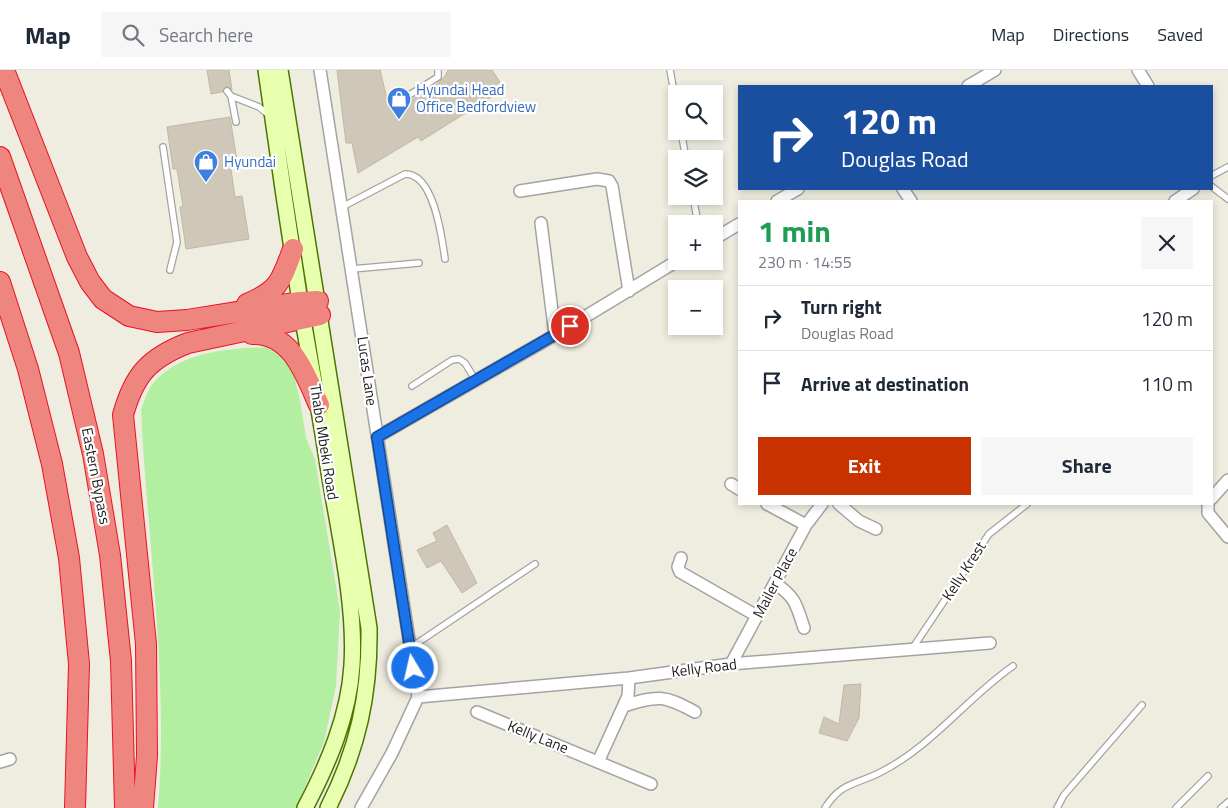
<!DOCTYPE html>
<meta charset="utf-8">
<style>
body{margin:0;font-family:"Titillium Web",sans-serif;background:#f6f6f7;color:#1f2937;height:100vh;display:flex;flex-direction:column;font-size:19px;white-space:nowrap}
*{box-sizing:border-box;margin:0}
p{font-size:16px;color:#747a83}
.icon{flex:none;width:28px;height:28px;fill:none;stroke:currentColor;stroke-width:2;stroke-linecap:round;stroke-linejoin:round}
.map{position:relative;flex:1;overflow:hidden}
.sheet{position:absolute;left:738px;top:130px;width:475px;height:305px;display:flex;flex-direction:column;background:#fff;border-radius:0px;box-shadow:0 2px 8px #0003}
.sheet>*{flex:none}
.guide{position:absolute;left:738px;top:15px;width:475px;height:105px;border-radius:0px;box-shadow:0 2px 8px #0003;background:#1a4fa0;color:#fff;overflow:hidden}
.tools{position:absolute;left:668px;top:15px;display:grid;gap:10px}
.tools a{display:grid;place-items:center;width:55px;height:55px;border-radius:0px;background:#fff;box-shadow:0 2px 8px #0003;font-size:25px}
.pin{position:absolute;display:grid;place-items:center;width:42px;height:42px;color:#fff;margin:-21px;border:2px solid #fff;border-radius:50%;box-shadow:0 1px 5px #0007}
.me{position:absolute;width:55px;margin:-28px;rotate:351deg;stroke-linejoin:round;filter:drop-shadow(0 0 4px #0008)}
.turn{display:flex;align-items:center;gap:18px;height:105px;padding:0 20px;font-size:22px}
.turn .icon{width:65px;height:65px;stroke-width:2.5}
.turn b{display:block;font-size:35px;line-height:42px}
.round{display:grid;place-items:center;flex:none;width:52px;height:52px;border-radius:0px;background:#f6f6f7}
.headline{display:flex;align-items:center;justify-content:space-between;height:85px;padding:0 20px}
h1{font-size:30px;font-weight:700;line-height:38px;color:#1e9e55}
.button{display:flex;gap:10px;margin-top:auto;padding:10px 20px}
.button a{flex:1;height:58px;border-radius:0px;background:#c83100;color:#fff;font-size:20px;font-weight:700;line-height:58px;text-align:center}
.button a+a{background:#f6f6f7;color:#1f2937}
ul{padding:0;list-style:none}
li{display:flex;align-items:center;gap:15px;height:65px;padding:0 20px;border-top:1px solid #e0e1e3}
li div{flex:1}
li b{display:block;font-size:19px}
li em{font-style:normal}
header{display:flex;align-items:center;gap:30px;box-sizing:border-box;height:70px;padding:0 25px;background:#fff;border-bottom:1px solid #e0e1e3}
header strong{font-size:24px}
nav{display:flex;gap:28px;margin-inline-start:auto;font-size:18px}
.search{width:350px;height:45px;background:#f6f6f7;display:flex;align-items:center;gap:12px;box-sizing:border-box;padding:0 18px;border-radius:0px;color:#747a83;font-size:19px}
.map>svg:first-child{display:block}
</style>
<header>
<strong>Map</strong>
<div class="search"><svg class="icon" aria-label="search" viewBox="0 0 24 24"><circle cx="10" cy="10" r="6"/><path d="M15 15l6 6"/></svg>Search here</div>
<nav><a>Map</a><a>Directions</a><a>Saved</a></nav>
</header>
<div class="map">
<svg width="1228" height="738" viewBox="0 0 1228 738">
<rect width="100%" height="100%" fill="#efede0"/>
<!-- grass -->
<path fill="#b3efa0" d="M273,277l18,15 9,38 6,38 9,21 25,152 -4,75 -12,56 -28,66h-138c11,-131 -11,-268 -17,-399 4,-9 7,-21 14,-28 29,-31 79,-33 118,-34z"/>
<!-- building -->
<path fill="#cfc8b9" stroke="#c2b7a1" d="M207,0h22l3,20 -6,-4 -4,6 -11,2z
M337,0h43l7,29 6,4 12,1 31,-19 9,-9 3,-6h44l8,12 -8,6 4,6 -75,47 -3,-4 -60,36 -6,-30h-6z
M230,47l7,44 -7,1 5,35 7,-1 7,43 -63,10 -6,-42 3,-1 -6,-37h-4l-6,-42z
M447,455l30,58 -15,10 -21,-32 -14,7 -10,-18 20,-9 -4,-8z
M861,614l-2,34 -12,23 -28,-8 5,-16 15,7 5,-39z"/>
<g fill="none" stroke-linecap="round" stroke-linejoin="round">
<defs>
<path id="service" d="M670,0l6,33
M227,21l4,5 5,26
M231,26l28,11 10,8
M403,29l35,-22v-7
M681,61l5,28
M163,77l14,95 -7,28
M1211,106l17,-9
M1211,116l17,13
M693,126l5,28
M342,137l63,-33c29,-1 37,64 40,85
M352,199l67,-6
M412,316l40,-26 7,-1 6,4 11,18
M410,578l125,-84
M912,579l77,-115 38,-30
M825,738c16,-26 31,-23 56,-36 51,-26 86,-74 132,-106
M1057,738l7,-13 78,-90
M1176,738l32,-32
M1221,738l7,-6"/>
<path id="minor" d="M320,0l98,627 -26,56 -31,55
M1138,0l10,16
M968,16l27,-16
M903,119l8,12
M520,121l77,-12 12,2 3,5 17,105
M777,131l21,-12
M1175,131l18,-12
M541,153l14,112
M714,169l25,-15
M377,367l178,-102 122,-74
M731,414l8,5
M1211,429l17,-19
M767,434l39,21
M839,434l20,17 17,8
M1208,434v9l20,24
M681,488l-3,9 2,5 77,44
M775,513c21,15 21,21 29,45
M731,594l75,-139 16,-21
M418,627l211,-19 102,-14 259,-21
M624,636c34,-11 40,-11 71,6
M477,642l174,72
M0,692l10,-3
M598,692l30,-66 1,-18"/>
<path id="secondary" d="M266,0c11,77 22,155 34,232 9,55 20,109 28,164 10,63 28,137 24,199 -3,51 -24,99 -47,143
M280,0l89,558c1,66 -11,121 -41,180"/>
<path id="motorway" d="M4,0l73,187 13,25 13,17 26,17 28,6 30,-2 113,-18 18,-1
M0,87l69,196 24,101 17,101 11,106 4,147
M0,212l28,87 24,95 17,94 10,106 -4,144
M247,234c33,-14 34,-23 46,-55
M252,264c40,-2 54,42 67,71
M143,738l4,-52 -1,-112 -23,-229c11,-40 26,-57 65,-72l132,-28"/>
</defs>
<!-- service casing -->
<use href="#service" stroke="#a3a3a3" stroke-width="8"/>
<!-- minor casing -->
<use href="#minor" stroke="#a3a3a3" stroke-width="14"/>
<!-- secondary casing -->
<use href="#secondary" stroke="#4c7600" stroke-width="18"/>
<!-- motorway casing -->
<use href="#motorway" stroke="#e81226" stroke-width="22"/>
<!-- service -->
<use href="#service" stroke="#fff" stroke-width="5.5"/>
<!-- minor -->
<use href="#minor" stroke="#fff" stroke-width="11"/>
<!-- secondary -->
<use href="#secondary" stroke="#e7ffae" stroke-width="15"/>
<!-- motorway -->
<use href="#motorway" stroke="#ef857f" stroke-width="20"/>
</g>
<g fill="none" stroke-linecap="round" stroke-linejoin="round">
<defs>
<path id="route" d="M413,598l-36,-231 193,-111"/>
</defs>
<!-- route casing -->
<use href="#route" stroke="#114b97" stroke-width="12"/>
<!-- route -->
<use href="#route" stroke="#1a73e8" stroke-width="9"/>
</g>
<!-- icons -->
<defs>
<symbol id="shop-pin" viewBox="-11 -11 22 30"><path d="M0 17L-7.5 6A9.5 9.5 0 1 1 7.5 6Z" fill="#3f7fe0" stroke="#fff"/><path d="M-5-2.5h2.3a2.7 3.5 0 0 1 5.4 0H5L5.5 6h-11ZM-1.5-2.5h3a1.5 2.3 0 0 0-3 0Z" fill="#fff"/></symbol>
</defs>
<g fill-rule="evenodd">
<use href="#shop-pin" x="385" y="15" width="28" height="38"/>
<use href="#shop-pin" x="192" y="78" width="28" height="38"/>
</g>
<g text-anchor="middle" stroke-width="4.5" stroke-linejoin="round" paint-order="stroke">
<!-- shop labels -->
<g font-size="15" fill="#366cbe" stroke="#fff" text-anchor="start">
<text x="416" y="25">Hyundai Head<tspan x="416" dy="17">Office Bedfordview</tspan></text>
<text x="224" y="97">Hyundai</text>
</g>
<!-- street labels -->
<g font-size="15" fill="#1c1c1c" stroke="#fff">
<text transform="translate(367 301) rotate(82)" y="5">Lucas Lane</text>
<text transform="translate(324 372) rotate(81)" y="5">Thabo Mbeki Road</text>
<text transform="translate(96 406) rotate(79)" y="5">Eastern Bypass</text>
<text transform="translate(964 501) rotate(-57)" y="5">Kelly Krest</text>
<text transform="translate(775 513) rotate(-62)" y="5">Mailer Place</text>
<text transform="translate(704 598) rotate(-7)" y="5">Kelly Road</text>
<text transform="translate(538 667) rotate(22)" y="5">Kelly Lane</text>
</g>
</g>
</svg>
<div class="tools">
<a><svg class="icon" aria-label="search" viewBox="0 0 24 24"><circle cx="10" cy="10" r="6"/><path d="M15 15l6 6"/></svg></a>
<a><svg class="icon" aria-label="layers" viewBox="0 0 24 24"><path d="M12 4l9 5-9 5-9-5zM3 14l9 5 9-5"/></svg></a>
<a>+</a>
<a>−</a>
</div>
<div class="pin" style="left:570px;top:256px;background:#d93025"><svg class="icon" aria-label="arrive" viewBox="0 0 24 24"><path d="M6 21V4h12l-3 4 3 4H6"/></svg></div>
<svg class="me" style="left:413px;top:598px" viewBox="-20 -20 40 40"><circle r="17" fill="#1a73e8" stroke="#fff" stroke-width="3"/><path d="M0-11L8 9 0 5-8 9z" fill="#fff"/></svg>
<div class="guide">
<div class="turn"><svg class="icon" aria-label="right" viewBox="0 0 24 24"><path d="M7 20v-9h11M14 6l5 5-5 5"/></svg><div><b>120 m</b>Douglas Road</div></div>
</div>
<section class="sheet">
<div class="headline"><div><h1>1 min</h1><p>230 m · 14:55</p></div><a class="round"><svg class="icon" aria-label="close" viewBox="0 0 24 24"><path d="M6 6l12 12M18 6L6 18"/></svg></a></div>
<ul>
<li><svg class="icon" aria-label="right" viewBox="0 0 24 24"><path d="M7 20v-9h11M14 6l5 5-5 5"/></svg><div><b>Turn right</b><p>Douglas Road</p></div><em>120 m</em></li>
<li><svg class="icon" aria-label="arrive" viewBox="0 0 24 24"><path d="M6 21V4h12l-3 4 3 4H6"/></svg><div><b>Arrive at destination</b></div><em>110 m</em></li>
</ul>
<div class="button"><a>Exit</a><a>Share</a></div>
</section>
</div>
